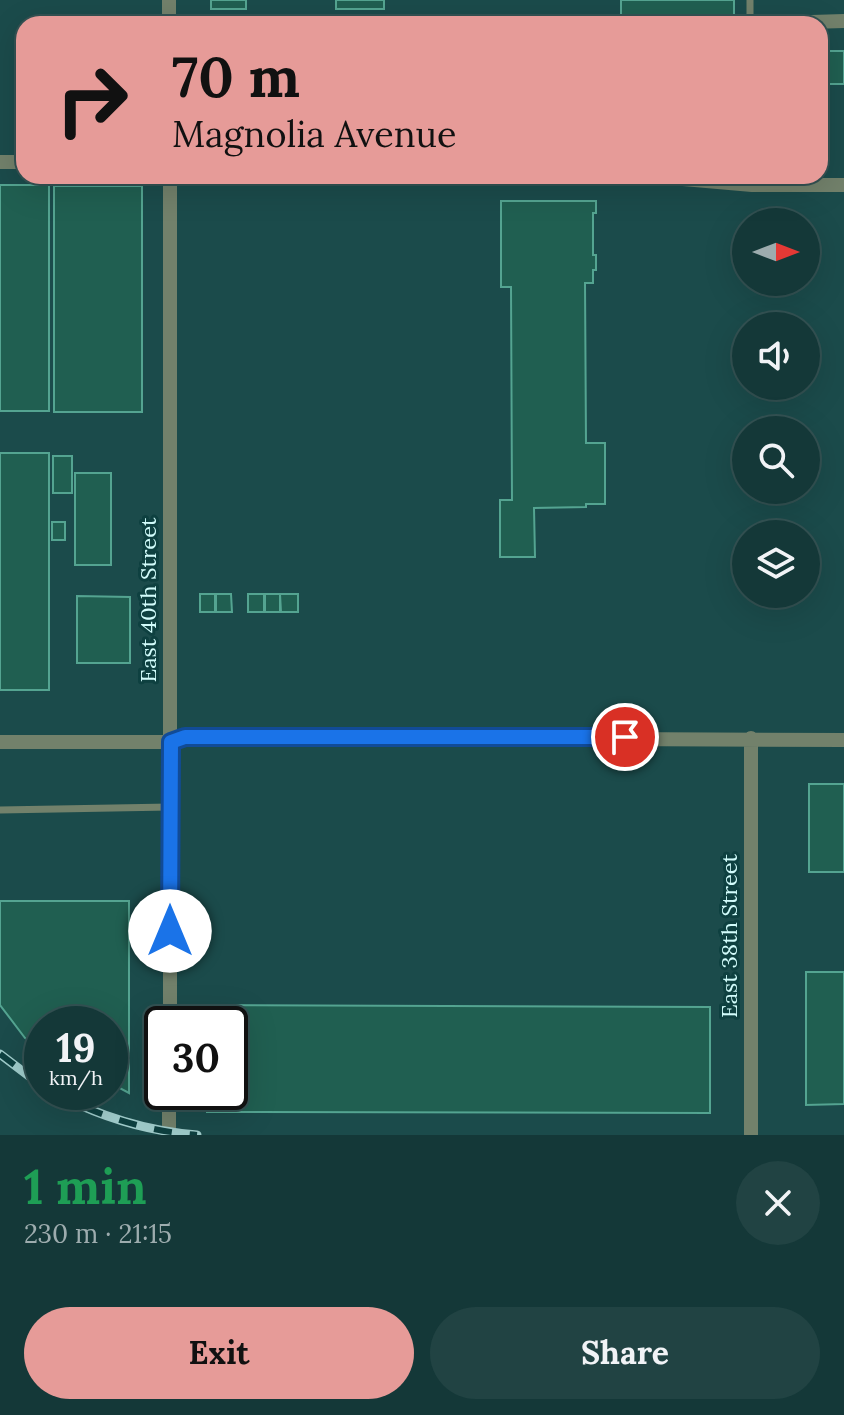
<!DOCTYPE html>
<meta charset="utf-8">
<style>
body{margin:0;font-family:Lora,serif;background:#214343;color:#f1f3f6;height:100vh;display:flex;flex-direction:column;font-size:30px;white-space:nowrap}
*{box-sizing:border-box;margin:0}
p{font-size:26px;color:#9dacae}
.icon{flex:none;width:44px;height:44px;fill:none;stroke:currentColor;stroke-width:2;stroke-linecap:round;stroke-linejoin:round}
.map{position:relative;height:1135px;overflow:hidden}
.details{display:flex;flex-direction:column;background:#143838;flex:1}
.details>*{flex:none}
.banner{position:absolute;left:16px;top:16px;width:812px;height:168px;border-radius:24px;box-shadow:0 8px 32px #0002,0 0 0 2px #335253;background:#e69b98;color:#111;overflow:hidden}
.needle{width:52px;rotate:90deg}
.buttons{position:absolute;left:732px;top:208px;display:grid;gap:16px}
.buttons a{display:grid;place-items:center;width:88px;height:88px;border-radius:50%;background:#143838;box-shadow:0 8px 32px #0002,0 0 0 2px #335253;font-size:40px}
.speed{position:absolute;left:24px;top:1006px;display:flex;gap:16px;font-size:40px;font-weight:700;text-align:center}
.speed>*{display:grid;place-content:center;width:104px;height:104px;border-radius:50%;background:#143838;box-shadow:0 8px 32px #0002,0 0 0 2px #335253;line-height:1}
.speed small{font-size:20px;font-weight:400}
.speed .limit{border:4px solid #111;border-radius:12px;background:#fff;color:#111}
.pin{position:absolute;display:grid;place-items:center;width:68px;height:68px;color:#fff;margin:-34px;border:4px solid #fff;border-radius:50%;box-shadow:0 2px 8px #0007}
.me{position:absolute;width:88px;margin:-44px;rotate:0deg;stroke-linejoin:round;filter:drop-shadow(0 0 6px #0008)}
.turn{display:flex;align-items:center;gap:28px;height:168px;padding:0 24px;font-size:36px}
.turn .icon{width:104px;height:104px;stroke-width:2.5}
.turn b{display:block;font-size:56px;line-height:68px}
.round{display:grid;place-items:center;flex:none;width:84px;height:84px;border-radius:42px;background:#214343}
.head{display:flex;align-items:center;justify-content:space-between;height:136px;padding:0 24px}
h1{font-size:48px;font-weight:700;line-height:60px;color:#1e9e55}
.cta{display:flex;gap:16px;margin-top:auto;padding:16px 24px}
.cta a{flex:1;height:92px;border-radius:48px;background:#e69b98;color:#111;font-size:32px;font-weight:700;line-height:92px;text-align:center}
.cta a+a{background:#214343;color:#f1f3f6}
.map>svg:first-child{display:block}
</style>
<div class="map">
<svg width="844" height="1135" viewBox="0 0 844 1135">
<rect width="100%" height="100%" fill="#1b4b4b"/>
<!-- building -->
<path fill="#205f51" stroke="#54a491" stroke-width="2" d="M211,0h35v9h-35z
M336,0h48v9h-48z
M621,0h113v24h-113z
M828,51h16v33h-16z
M0,185h49v226h-49z
M54,186h88v226h-88z
M501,201h95v12h-3v42h3v15h-3v13h-8l1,160h19v61h-19v3l-52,1 1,49h-35v-57h12l-1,-213h-10z
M0,453h49v237h-49z
M53,456h19v37h-19z
M75,473h36v92h-36z
M52,522h13v18h-13z
M200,594h15v18h-15z
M216,594h15l1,18h-16z
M248,594h16v18h-16z
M265,594h15v18h-15z
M280,594h18v18h-17z
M77,596l53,1v66h-53z
M809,784h35v88h-35z
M0,901h129v192l-19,-10v-59h-68v23l-17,-9 -25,-33z
M806,972h38v132l-38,1z
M208,1005l502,2v106l-503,-1v-20h23v-68h-22z"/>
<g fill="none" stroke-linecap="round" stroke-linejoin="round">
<!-- lane -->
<path stroke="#72816b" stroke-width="7" d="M750,24v-24
M0,810l170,-3"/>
<!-- street -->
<path stroke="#72816b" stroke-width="14" d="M169,0v24
M750,24l94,-3
M0,162h24
M170,176v848
M649,176l103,9h92
M751,738v397
M0,742h171l14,-5 659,3
M169,1135v-43"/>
<defs>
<path id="rail" d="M0,1054l42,32
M53,1092c45,24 93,39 144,43"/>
</defs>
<!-- rail casing -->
<use href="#rail" stroke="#9fcbca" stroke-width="9"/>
<!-- rail -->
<use href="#rail" stroke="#0e4040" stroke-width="6" stroke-dasharray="18" stroke-linecap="butt"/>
</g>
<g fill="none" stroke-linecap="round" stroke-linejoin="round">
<defs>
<path id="route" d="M170,931l1,-189 14,-5h440"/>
</defs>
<!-- route casing -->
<use href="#route" stroke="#114b97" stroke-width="20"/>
<!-- route -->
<use href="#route" stroke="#1a73e8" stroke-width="14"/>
</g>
<g text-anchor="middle" stroke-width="6" stroke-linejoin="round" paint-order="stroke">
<!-- street labels -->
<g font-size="22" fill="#d2fcfb" stroke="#0e4040">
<text transform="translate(148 600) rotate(-90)" y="8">East 40th Street</text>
<text transform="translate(729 936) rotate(-90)" y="8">East 38th Street</text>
</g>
</g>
</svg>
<div class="buttons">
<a><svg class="needle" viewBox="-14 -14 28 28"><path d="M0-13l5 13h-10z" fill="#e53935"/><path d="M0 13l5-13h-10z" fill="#9dacae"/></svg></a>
<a><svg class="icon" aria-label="sound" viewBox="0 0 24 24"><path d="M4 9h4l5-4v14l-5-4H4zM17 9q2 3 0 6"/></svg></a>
<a><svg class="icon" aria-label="search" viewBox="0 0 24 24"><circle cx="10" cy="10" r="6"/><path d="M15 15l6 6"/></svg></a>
<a><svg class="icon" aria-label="layers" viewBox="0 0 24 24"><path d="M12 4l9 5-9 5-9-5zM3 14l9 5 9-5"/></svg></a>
</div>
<div class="speed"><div>19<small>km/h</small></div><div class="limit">30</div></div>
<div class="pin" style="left:625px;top:737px;background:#d93025"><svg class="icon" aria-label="arrive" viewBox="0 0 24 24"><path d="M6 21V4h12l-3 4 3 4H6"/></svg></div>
<svg class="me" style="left:170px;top:931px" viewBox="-20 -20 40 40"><circle r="19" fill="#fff"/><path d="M0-13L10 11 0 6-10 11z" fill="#1a73e8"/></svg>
<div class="banner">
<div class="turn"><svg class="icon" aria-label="right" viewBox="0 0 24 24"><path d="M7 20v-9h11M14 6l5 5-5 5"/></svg><div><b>70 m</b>Magnolia Avenue</div></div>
</div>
</div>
<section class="details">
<div class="head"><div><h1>1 min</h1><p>230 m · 21:15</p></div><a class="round"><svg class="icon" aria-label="close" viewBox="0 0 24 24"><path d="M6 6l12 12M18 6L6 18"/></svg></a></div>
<div class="cta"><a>Exit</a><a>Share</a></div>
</section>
